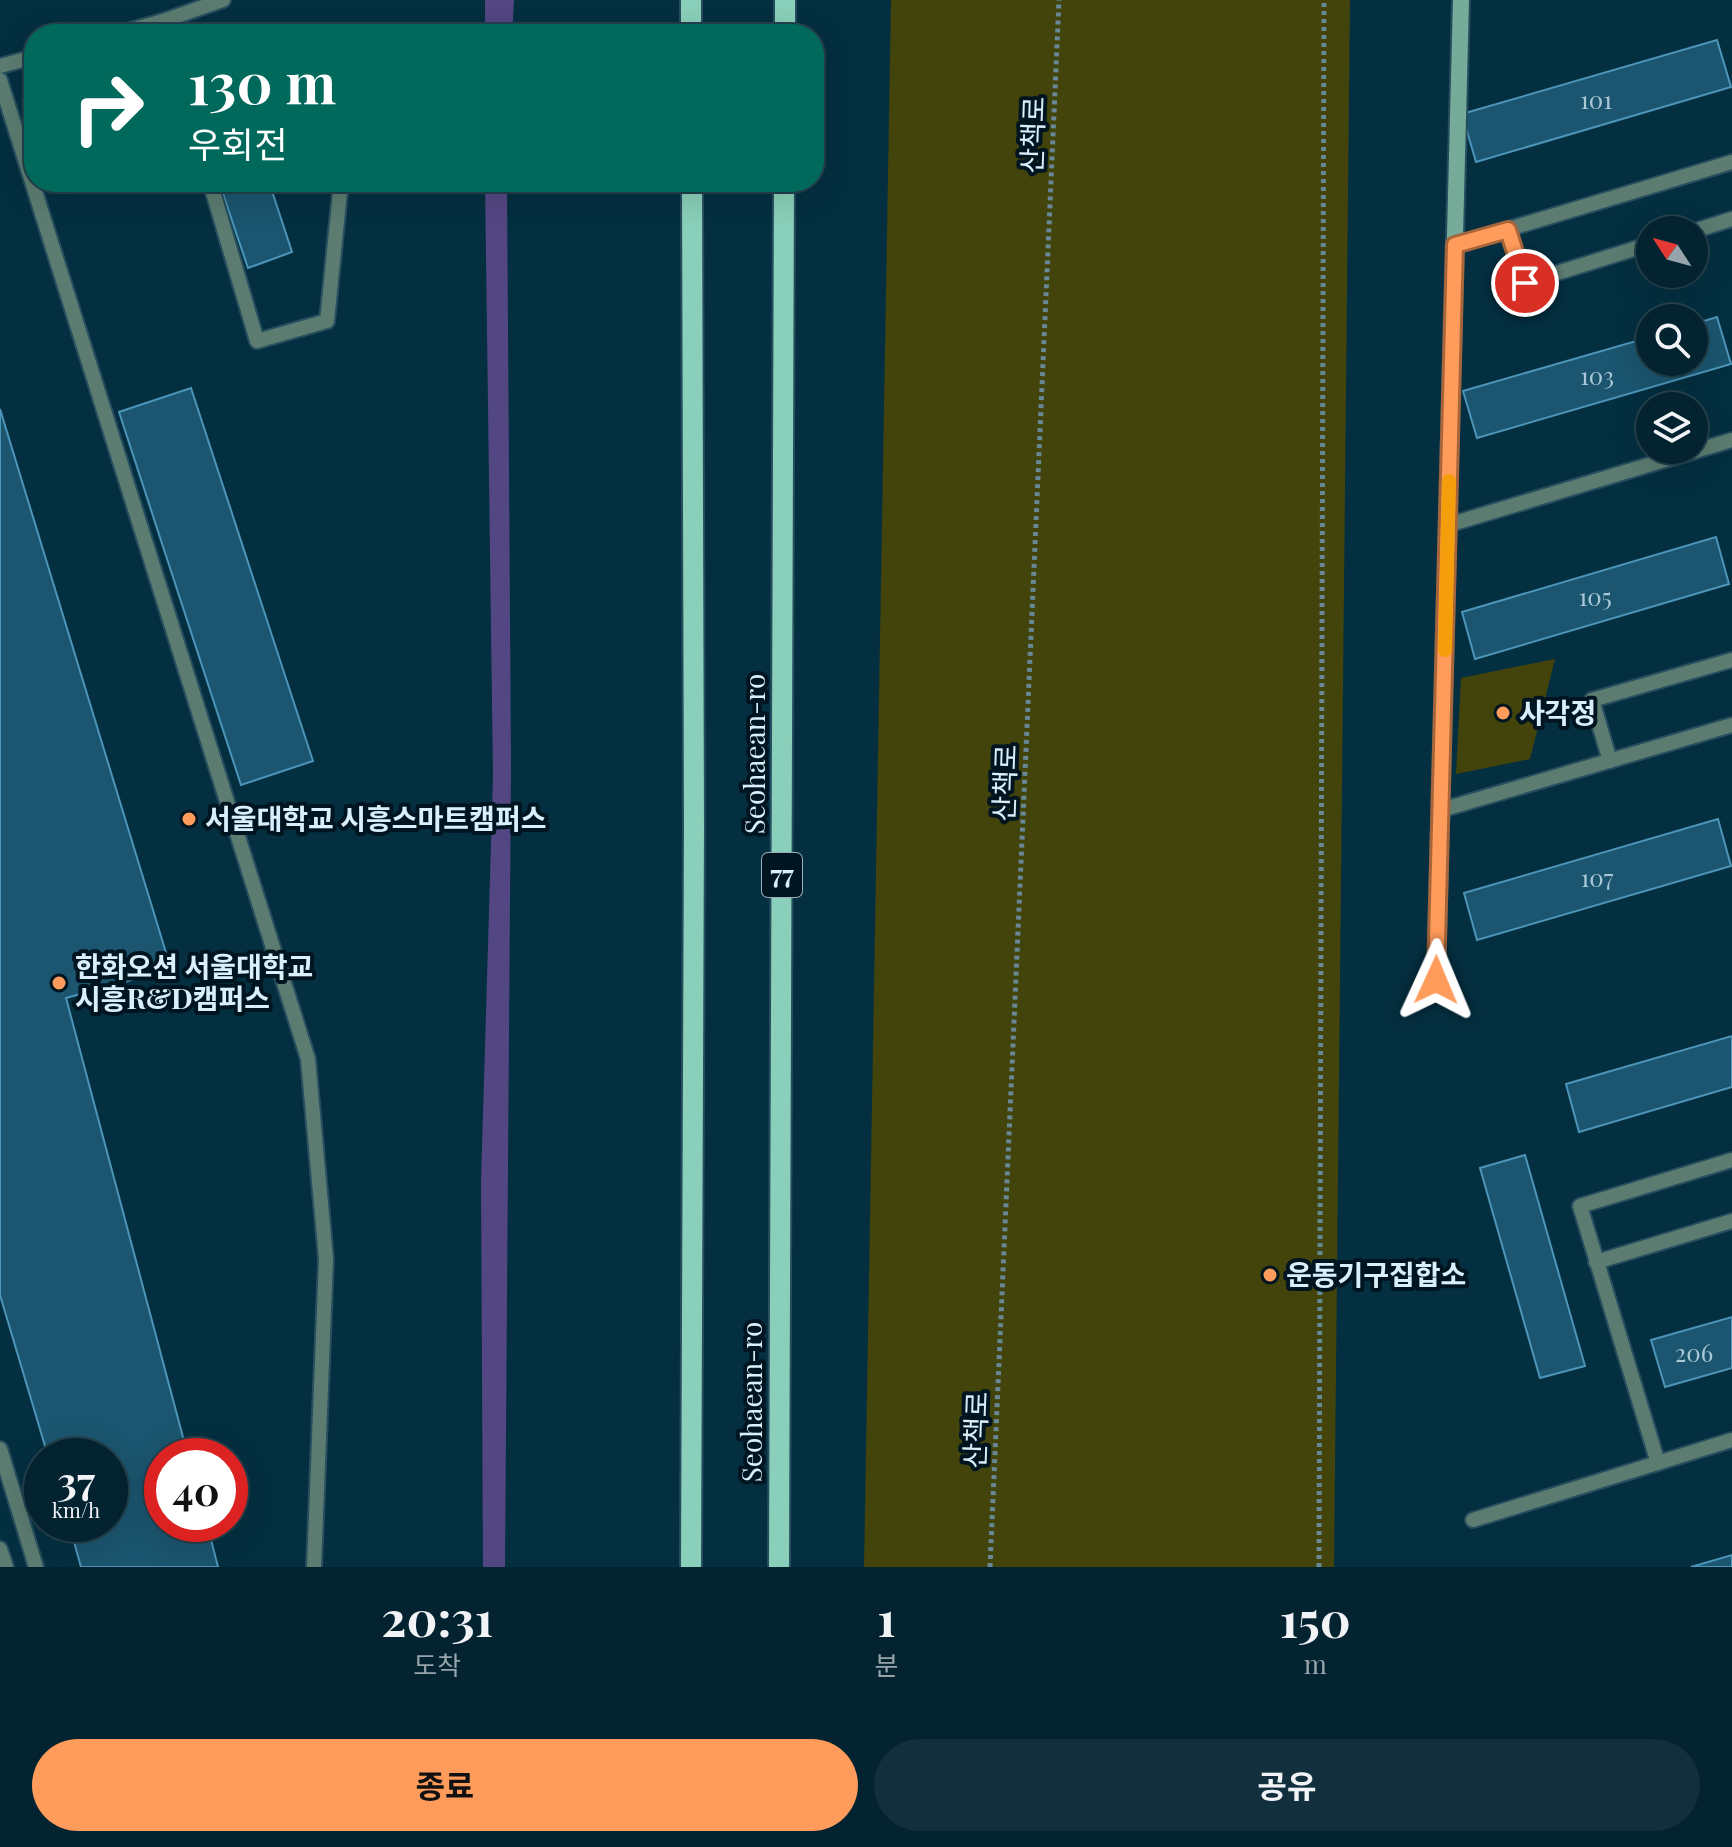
<!DOCTYPE html>
<html lang="ko">
<meta charset="utf-8">
<style>
body{margin:0;font-family:"Playfair Display","Noto Sans KR",serif;background:#112f3c;color:#f1f3f6;height:100vh;display:flex;flex-direction:column;font-size:30px;white-space:nowrap}
*{box-sizing:border-box;margin:0}
p{font-size:26px;color:#97a4ab}
.icon{flex:none;width:44px;height:44px;fill:none;stroke:currentColor;stroke-width:2;stroke-linecap:round;stroke-linejoin:round}
.map{position:relative;height:1567px;overflow:hidden}
.side{display:flex;flex-direction:column;background:#032330;flex:1}
.side>*{flex:none}
.guide{position:absolute;left:24px;top:24px;width:800px;height:168px;border-radius:32px;box-shadow:0 8px 32px #0002,0 0 0 2px #24404c;background:#00695c;color:#fff;overflow:hidden}
.needle{width:52px;rotate:306deg}
.buttons{position:absolute;left:1636px;top:216px;display:grid;gap:16px}
.buttons a{display:grid;place-items:center;width:72px;height:72px;border-radius:50%;background:#032330;box-shadow:0 8px 32px #0002,0 0 0 2px #24404c;font-size:40px}
.speed{position:absolute;left:24px;top:1438px;display:flex;gap:16px;font-size:40px;font-weight:700;text-align:center}
.speed>*{display:grid;place-content:center;width:104px;height:104px;border-radius:50%;background:#032330;box-shadow:0 8px 32px #0002,0 0 0 2px #24404c;line-height:1}
.speed small{font-size:20px;font-weight:400}
.speed .limit{border:12px solid #d22;background:#fff;color:#111}
.pin{position:absolute;display:grid;place-items:center;width:68px;height:68px;color:#fff;margin:-34px;border:4px solid #fff;border-radius:50%;box-shadow:0 2px 8px #0007}
.me{position:absolute;width:88px;margin:-44px;rotate:1deg;stroke-linejoin:round;filter:drop-shadow(0 0 6px #0008)}
.turn{display:flex;align-items:center;gap:28px;height:168px;padding:0 32px;font-size:36px}
.turn .icon{width:104px;height:104px;stroke-width:2.5}
.turn b{display:block;font-size:56px;line-height:68px}
.eta{display:flex;justify-content:space-evenly;align-items:center;height:136px;text-align:center}
.eta b{font-size:48px;font-weight:700;line-height:56px}
.action{display:flex;gap:16px;margin-top:auto;padding:16px 32px}
.action a{flex:1;height:92px;border-radius:48px;background:#ff9b5b;color:#111;font-size:32px;font-weight:700;line-height:92px;text-align:center}
.action a+a{background:#112f3c;color:#f1f3f6}
.map>svg:first-child{display:block}
</style>
<div class="map">
<svg width="1732" height="1567" viewBox="0 0 1732 1567">
<rect width="100%" height="100%" fill="#042f40"/>
<!-- green -->
<path fill="#42440b" d="M891,0h459l-16,1567h-470z
M1555,659l-25,100 -74,15 5,-96z"/>
<!-- water -->
<path fill="#534783" d="M485,0h29l-2,34h-27z
M485,182h22l4,582 -6,803h-22l-2,-385 12,-406z"/>
<!-- building -->
<path fill="#1b556f" stroke="#4c95b9" stroke-width="2" d="M1717,40l14,47 -255,75 -14,-48z
M219,182h60l-9,3 22,67 -44,16z
M1717,317l14,47 -254,74 -14,-47 187,-54v25h44v-38z
M191,388l122,373 -72,24 -122,-373z
M0,409l171,560 -105,29 122,458h-26v68h45l11,43h-137l-12,-43h41v-68h-62l-48,-161z
M1716,537l13,47 -254,75 -13,-47z
M1718,819l13,47 -254,74 -13,-47z
M1732,1036v51l-153,45 -13,-48z
M1525,1155l60,211 -45,12 -60,-210z
M1732,1317v51l-67,19 -14,-47z
M1732,1555v12h-41z"/>
<g fill="none" stroke-linecap="round" stroke-linejoin="round">
<defs>
<path id="lane" d="M163,21l60,-21
M117,34l46,-13 4,13
M0,66l34,-9
M0,80l308,979 18,200 -12,308
M210,182l47,159 70,-20 14,-139
M1508,230l17,53 125,-39
M1694,231l38,-12
M1455,245l277,-83
M1448,525l284,-85
M1610,761l-18,-61 140,-40
M1441,810l291,-85
M1596,1262l136,-41
M0,1449l36,118
M1658,1463l-78,-257 152,-46
M1473,1520l259,-80
M0,1549l6,18"/>
<path id="secondary" d="M1436,980l25,-980"/>
<path id="primary" d="M691,0v34
M785,34v-34
M691,1567l3,-740 -2,-645
M779,1567l5,-1385"/>
</defs>
<!-- lane casing -->
<use href="#lane" stroke="#264e5e" stroke-width="18"/>
<!-- secondary casing -->
<use href="#secondary" stroke="#264e5e" stroke-width="20"/>
<!-- primary casing -->
<use href="#primary" stroke="#264e5e" stroke-width="24"/>
<!-- path -->
<path stroke="#678896" stroke-width="5" stroke-dasharray="4 4" stroke-linecap="butt" d="M990,1567l69,-1567
M1319,1567l5,-1567"/>
<!-- lane -->
<use href="#lane" stroke="#5c7c71" stroke-width="14"/>
<!-- secondary -->
<use href="#secondary" stroke="#76ab99" stroke-width="16"/>
<!-- primary -->
<use href="#primary" stroke="#8acfb9" stroke-width="20"/>
</g>
<g fill="none" stroke-linecap="round" stroke-linejoin="round">
<defs>
<path id="route" d="M1436,980l19,-735 53,-15 17,53"/>
</defs>
<!-- route casing -->
<use href="#route" stroke="#a6653b" stroke-width="20"/>
<!-- route -->
<use href="#route" stroke="#ff9b5b" stroke-width="14"/>
<!-- slow -->
<path stroke="#f59e0b" stroke-width="14" d="M1445,650l4,-169"/>
</g>
<!-- markers -->
<g fill="#ff9b5b" stroke="#011520" stroke-width="3">
<circle cx="1503" cy="713" r="8"/>
<circle cx="189" cy="819" r="8"/>
<circle cx="59" cy="983" r="8"/>
<circle cx="1270" cy="1275" r="8"/>
</g>
<g text-anchor="middle" stroke-width="8" stroke-linejoin="round" paint-order="stroke">
<!-- number labels -->
<g font-size="24" fill="#aac8d7">
<text x="1596" y="109">101</text>
<text x="1597" y="385">103</text>
<text x="1595" y="606">105</text>
<text x="1597" y="887">107</text>
<text x="1694" y="1362">206</text>
</g>
<!-- shield labels -->
<rect fill="#011520" stroke="#99aeb9" stroke-width="2" x="762" y="853" width="40" height="44" rx="6"/>
<g font-size="26" font-weight="bold" fill="#daeffa">
<text x="782" y="884">77</text>
</g>
<!-- street labels -->
<g font-size="28" fill="#daeffa" stroke="#011520">
<text transform="translate(1033 135) rotate(-88)" y="10">산책로</text>
<text transform="translate(755 754) rotate(-90)" y="10">Seohaean-ro</text>
<text transform="translate(1005 783) rotate(-88)" y="10">산책로</text>
<text transform="translate(752 1402) rotate(-90)" y="10">Seohaean-ro</text>
<text transform="translate(976 1430) rotate(-88)" y="10">산책로</text>
</g>
<!-- poi labels -->
<g font-size="28" font-weight="bold" fill="#daeffa" stroke="#011520" text-anchor="start">
<text x="1519" y="723">사각정</text>
<text x="205" y="829">서울대학교 시흥스마트캠퍼스</text>
<text x="75" y="977">한화오션 서울대학교<tspan x="75" dy="32">시흥R&amp;D캠퍼스</tspan></text>
<text x="1286" y="1285">운동기구집합소</text>
</g>
</g>
</svg>
<div class="buttons">
<a><svg class="needle" viewBox="-14 -14 28 28"><path d="M0-13l5 13h-10z" fill="#e53935"/><path d="M0 13l5-13h-10z" fill="#97a4ab"/></svg></a>
<a><svg class="icon" aria-label="search" viewBox="0 0 24 24"><circle cx="10" cy="10" r="6"/><path d="M15 15l6 6"/></svg></a>
<a><svg class="icon" aria-label="layers" viewBox="0 0 24 24"><path d="M12 4l9 5-9 5-9-5zM3 14l9 5 9-5"/></svg></a>
</div>
<div class="speed"><div>37<small>km/h</small></div><div class="limit">40</div></div>
<div class="pin" style="left:1525px;top:283px;background:#d93025"><svg class="icon" aria-label="arrive" viewBox="0 0 24 24"><path d="M6 21V4h12l-3 4 3 4H6"/></svg></div>
<svg class="me" style="left:1436px;top:980px" viewBox="-20 -20 40 40"><path d="M0-17L14 15 0 8-14 15z" fill="#ff9b5b" stroke="#fff" stroke-width="4"/></svg>
<div class="guide">
<div class="turn"><svg class="icon" aria-label="right" viewBox="0 0 24 24"><path d="M7 20v-9h11M14 6l5 5-5 5"/></svg><div><b>130 m</b>우회전</div></div>
</div>
</div>
<section class="side">
<div class="eta">
<div><b>20:31</b><p>도착</p></div>
<div><b>1</b><p>분</p></div>
<div><b>150</b><p>m</p></div>
</div>
<div class="action"><a>종료</a><a>공유</a></div>
</section>
